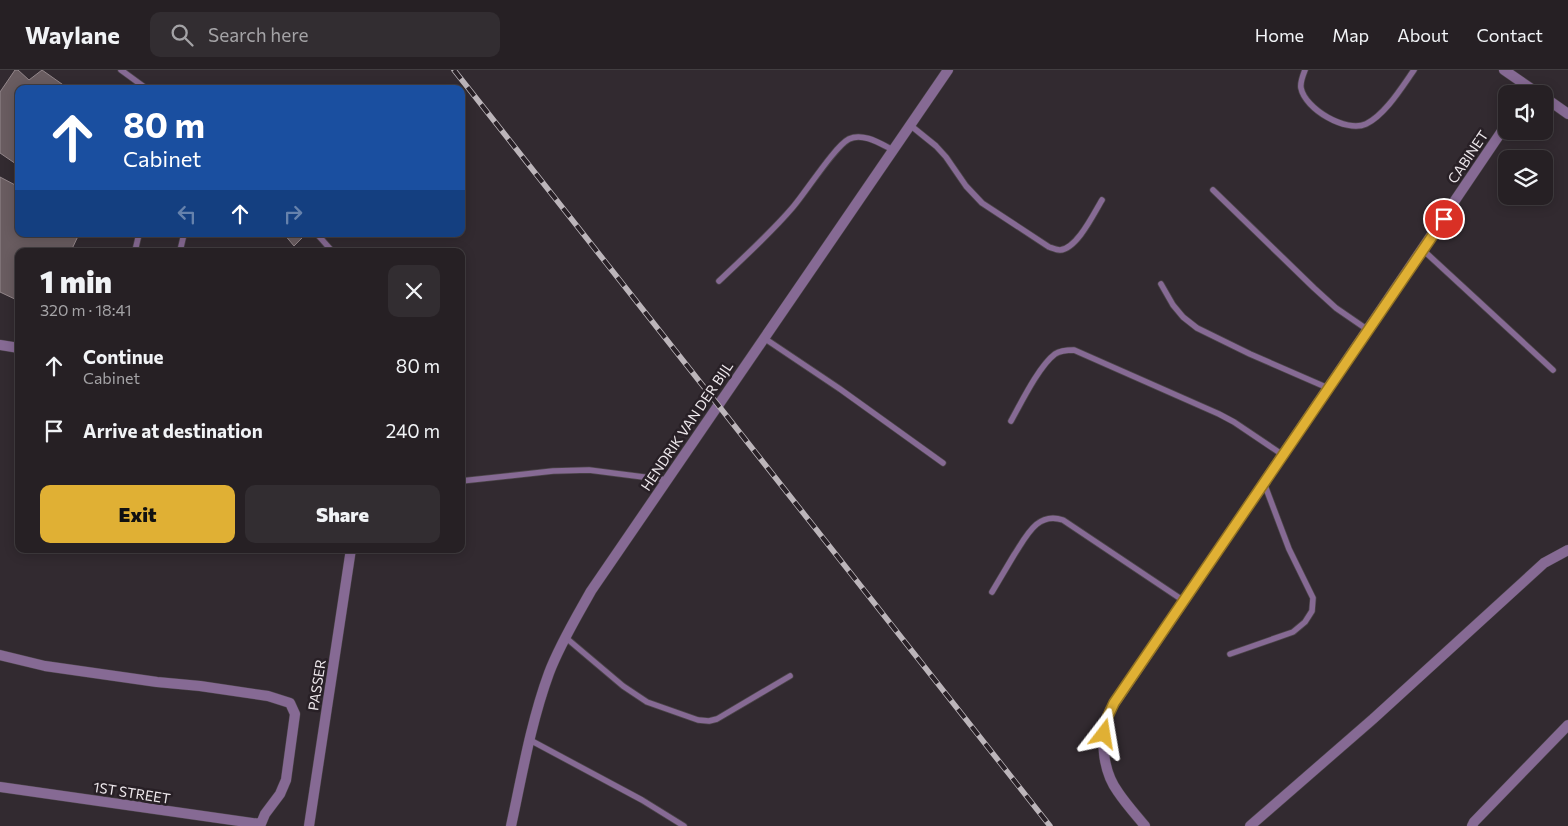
<!DOCTYPE html>
<meta charset="utf-8">
<style>
body{margin:0;font-family:Commissioner,sans-serif;background:#322d31;color:#f1f3f6;height:100vh;display:flex;flex-direction:column;font-size:19px;white-space:nowrap}
*{box-sizing:border-box;margin:0}
p{font-size:16px;color:#a4a3a6}
.icon{flex:none;width:28px;height:28px;fill:none;stroke:currentColor;stroke-width:2;stroke-linecap:round;stroke-linejoin:round}
.map{position:relative;flex:1;overflow:hidden}
.drawer{position:absolute;left:15px;top:178px;width:450px;height:305px;display:flex;flex-direction:column;background:#262024;border-radius:10px;box-shadow:0 2px 12px #0003,0 0 0 1px #423e41}
.drawer>*{flex:none}
.banner{position:absolute;left:15px;top:15px;width:450px;height:152px;border-radius:10px;box-shadow:0 2px 12px #0003,0 0 0 1px #423e41;background:#1a4fa0;color:#fff;overflow:hidden}
.fabs{position:absolute;left:1498px;top:15px;display:grid;gap:10px}
.fabs a{display:grid;place-items:center;width:55px;height:55px;border-radius:10px;background:#262024;box-shadow:0 2px 12px #0003,0 0 0 1px #423e41;font-size:25px}
.pin{position:absolute;display:grid;place-items:center;width:42px;height:42px;color:#fff;margin:-21px;border:2px solid #fff;border-radius:50%;box-shadow:0 1px 5px #0007}
.me{position:absolute;width:55px;margin:-28px;rotate:14deg;stroke-linejoin:round;filter:drop-shadow(0 0 4px #0008)}
.turn{display:flex;align-items:center;gap:18px;height:105px;padding:0 25px;font-size:22px}
.turn .icon{width:65px;height:65px;stroke-width:2.5}
.turn b{display:block;font-size:35px;line-height:42px}
.lanes{display:flex;align-items:center;height:48px;padding:0 25px;background:#0003;justify-content:center;gap:25px;direction:ltr}
.lanes .off{opacity:.35}
.round{display:grid;place-items:center;flex:none;width:52px;height:52px;border-radius:10px;background:#322d31}
.headline{display:flex;align-items:center;justify-content:space-between;height:85px;padding:0 25px}
h1{font-size:30px;font-weight:800;line-height:38px}
.cta{display:flex;gap:10px;margin-top:auto;padding:10px 25px}
.cta a{flex:1;height:58px;border-radius:10px;background:#e0b034;color:#111;font-size:20px;font-weight:800;line-height:58px;text-align:center}
.cta a+a{background:#322d31;color:#f1f3f6}
ul{padding:0;list-style:none}
li{display:flex;align-items:center;gap:15px;height:65px;padding:0 25px}
li div{flex:1}
li b{display:block;font-size:19px}
li em{font-style:normal}
header{display:flex;align-items:center;gap:30px;box-sizing:border-box;height:70px;padding:0 25px;background:#262024;border-bottom:1px solid #423e41}
header strong{font-size:24px}
nav{display:flex;gap:28px;margin-inline-start:auto;font-size:18px}
.search{width:350px;height:45px;background:#322d31;display:flex;align-items:center;gap:12px;box-sizing:border-box;padding:0 18px;border-radius:10px;color:#a4a3a6;font-size:19px}
.map>svg:first-child{display:block}
</style>
<header>
<strong>Waylane</strong>
<div class="search"><svg class="icon" aria-label="search" viewBox="0 0 24 24"><circle cx="10" cy="10" r="6"/><path d="M15 15l6 6"/></svg>Search here</div>
<nav><a>Home</a><a>Map</a><a>About</a><a>Contact</a></nav>
</header>
<div class="map">
<svg width="1568" height="756" viewBox="0 0 1568 756">
<rect width="100%" height="100%" fill="#322a30"/>
<!-- building -->
<path fill="#695c60" stroke="#94878b" d="M15,0h3l11,10 13,-10 27,19h-50v77l-19,-13v-61z
M0,107l19,10v47h60l-8,17h-52v50l-19,-9z
M284,164h22l-12,12z"/>
<g fill="none" stroke-linecap="round" stroke-linejoin="round">
<defs>
<path id="lane" d="M121,0l26,19
M1305,0c-2,5 -5,13 -4,18 4,21 45,45 65,36 19,-9 36,-37 48,-54
M910,55l26,21 10,11 20,29 16,17 67,44c3,1 8,3 11,3 17,-1 34,-37 42,-50
M1213,120l101,98 22,20 32,22
M317,164l15,17
M1423,180l130,120
M135,181l4,-17
M180,181l4,-17
M719,211c25,-24 52,-48 74,-74 13,-15 42,-61 56,-68 14,-7 32,5 44,11
M1161,214l12,21 10,12 14,11 53,26 78,34
M764,268l76,51 103,74
M1011,351c10,-18 28,-55 44,-67 6,-4 13,-4 19,-4l145,64 15,8 49,33
M461,411l92,-10 36,-1 78,10
M992,522c7,-12 15,-25 22,-37 12,-18 23,-44 49,-35l121,81
M565,567l58,49 24,16 51,18 11,1 8,-2 73,-43
M1230,584l63,-22 12,-10 7,-11 1,-13 -24,-49 -25,-66
M530,670l112,60 42,26"/>
<path id="street" d="M1504,0l35,24
M1544,27l24,17
M0,275l19,3
M0,585l45,11 112,16 43,4 68,10 22,7 5,11 -9,66 -6,14 -15,20 -5,12
M0,717l260,37
M309,756l42,-277
M511,756c11,-51 20,-104 38,-153 11,-29 27,-55 42,-82l357,-521
M1145,756c-9,-11 -19,-22 -27,-34 -16,-22 -19,-57 -8,-82l396,-585
M1250,756l123,-107 171,-156 24,-13
M1472,756l2,-4 94,-97"/>
</defs>
<!-- lane casing -->
<use href="#lane" stroke="#4c454a" stroke-width="7"/>
<!-- street casing -->
<use href="#street" stroke="#4c454a" stroke-width="11"/>
<!-- lane -->
<use href="#lane" stroke="#866a94" stroke-width="5.5"/>
<!-- street -->
<use href="#street" stroke="#866a94" stroke-width="10"/>
<defs>
<path id="rail" d="M454,0l596,756"/>
</defs>
<!-- rail casing -->
<use href="#rail" stroke="#bcb5ba" stroke-width="5.5"/>
<!-- rail -->
<use href="#rail" stroke="#282026" stroke-width="4" stroke-dasharray="11" stroke-linecap="butt"/>
</g>
<g fill="none" stroke-linecap="round" stroke-linejoin="round">
<defs>
<path id="route" d="M1104,664l4,-18 6,-13 330,-484"/>
</defs>
<!-- route casing -->
<use href="#route" stroke="#927222" stroke-width="12"/>
<!-- route -->
<use href="#route" stroke="#e0b034" stroke-width="9"/>
</g>
<g text-anchor="middle" stroke-width="5" stroke-linejoin="round" paint-order="stroke">
<!-- street labels -->
<g font-size="14" fill="#eee8ec" stroke="#282026">
<text transform="translate(1468 87) rotate(-56)" y="5">CABINET</text>
<text transform="translate(687 356) rotate(-56)" y="5">HENDRIK VAN DER BIJL</text>
<text transform="translate(317 615) rotate(-81)" y="5">PASSER</text>
<text transform="translate(132 723) rotate(9)" y="5">1ST STREET</text>
</g>
</g>
</svg>
<div class="fabs">
<a><svg class="icon" aria-label="sound" viewBox="0 0 24 24"><path d="M4 9h4l5-4v14l-5-4H4zM17 9q2 3 0 6"/></svg></a>
<a><svg class="icon" aria-label="layers" viewBox="0 0 24 24"><path d="M12 4l9 5-9 5-9-5zM3 14l9 5 9-5"/></svg></a>
</div>
<div class="pin" style="left:1444px;top:149px;background:#d93025"><svg class="icon" aria-label="arrive" viewBox="0 0 24 24"><path d="M6 21V4h12l-3 4 3 4H6"/></svg></div>
<svg class="me" style="left:1104px;top:664px" viewBox="-20 -20 40 40"><path d="M0-17L14 15 0 8-14 15z" fill="#e0b034" stroke="#fff" stroke-width="4"/></svg>
<div class="banner">
<div class="turn"><svg class="icon" aria-label="ahead" viewBox="0 0 24 24"><path d="M12 20V5M6 11l6-6 6 6"/></svg><div><b>80 m</b>Cabinet</div></div>
<div class="lanes"><svg class="icon off" aria-label="left" viewBox="0 0 24 24"><path d="M17 20v-9H6M10 6l-5 5 5 5"/></svg><svg class="icon" aria-label="ahead" viewBox="0 0 24 24"><path d="M12 20V5M6 11l6-6 6 6"/></svg><svg class="icon off" aria-label="right" viewBox="0 0 24 24"><path d="M7 20v-9h11M14 6l5 5-5 5"/></svg></div>
</div>
<section class="drawer">
<div class="headline"><div><h1>1 min</h1><p>320 m · 18:41</p></div><a class="round"><svg class="icon" aria-label="close" viewBox="0 0 24 24"><path d="M6 6l12 12M18 6L6 18"/></svg></a></div>
<ul>
<li><svg class="icon" aria-label="ahead" viewBox="0 0 24 24"><path d="M12 20V5M6 11l6-6 6 6"/></svg><div><b>Continue</b><p>Cabinet</p></div><em>80 m</em></li>
<li><svg class="icon" aria-label="arrive" viewBox="0 0 24 24"><path d="M6 21V4h12l-3 4 3 4H6"/></svg><div><b>Arrive at destination</b></div><em>240 m</em></li>
</ul>
<div class="cta"><a>Exit</a><a>Share</a></div>
</section>
</div>
